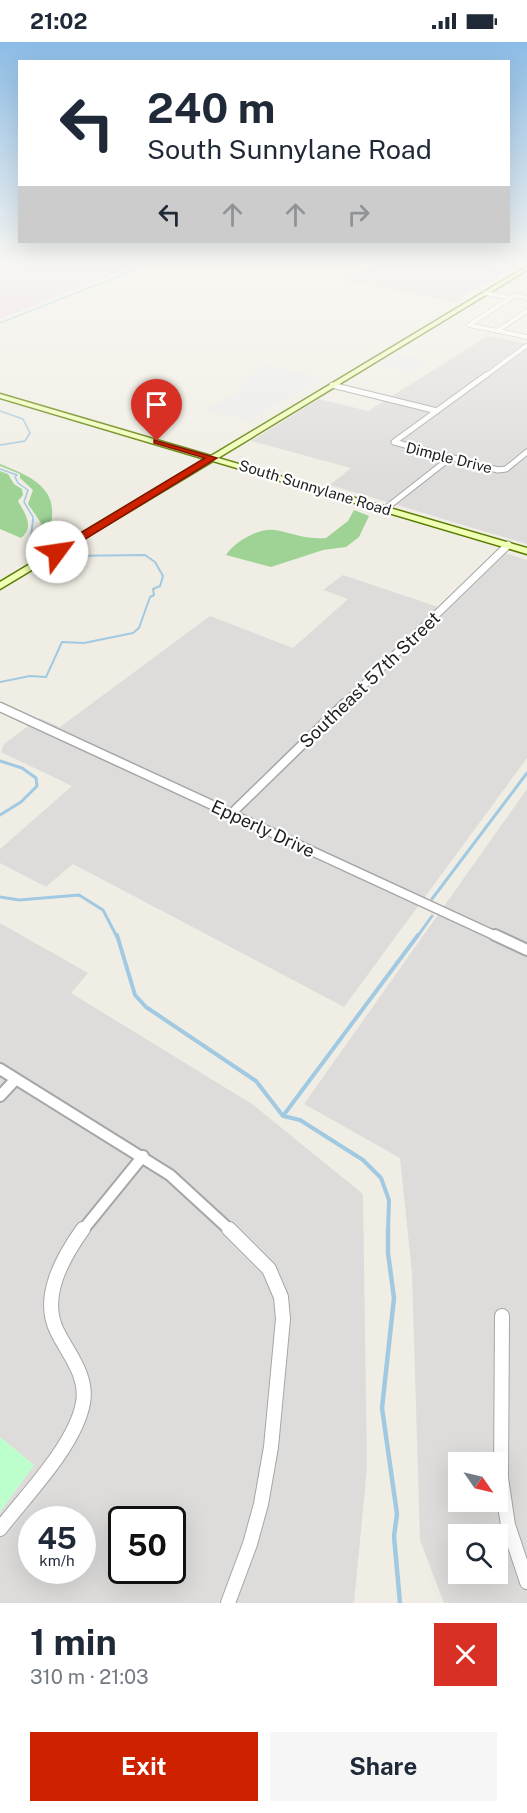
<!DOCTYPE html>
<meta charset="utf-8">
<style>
body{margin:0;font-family:"Public Sans",sans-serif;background:#f6f6f7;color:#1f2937;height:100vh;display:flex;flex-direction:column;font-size:22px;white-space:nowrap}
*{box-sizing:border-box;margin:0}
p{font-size:20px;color:#747a83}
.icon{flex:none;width:33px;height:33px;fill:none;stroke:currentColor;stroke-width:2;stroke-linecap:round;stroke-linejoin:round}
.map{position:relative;height:1561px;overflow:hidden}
.drawer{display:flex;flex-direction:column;background:#fff;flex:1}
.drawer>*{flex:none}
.top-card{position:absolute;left:18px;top:18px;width:492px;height:183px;border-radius:0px;box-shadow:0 6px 24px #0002;background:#fff;color:#1f2937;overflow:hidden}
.needle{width:39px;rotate:124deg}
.buttons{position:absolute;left:448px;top:1410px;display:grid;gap:12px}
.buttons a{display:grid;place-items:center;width:60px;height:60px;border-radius:0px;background:#fff;box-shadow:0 6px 24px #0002;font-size:30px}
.speed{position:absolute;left:18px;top:1464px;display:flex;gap:12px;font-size:30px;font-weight:700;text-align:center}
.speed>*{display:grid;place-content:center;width:78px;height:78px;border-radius:50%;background:#fff;box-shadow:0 6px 24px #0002;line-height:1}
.speed small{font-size:15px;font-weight:400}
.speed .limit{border:3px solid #111;border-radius:9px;background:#fff;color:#111}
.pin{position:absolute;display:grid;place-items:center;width:51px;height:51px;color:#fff;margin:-62px -26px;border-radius:50% 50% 50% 0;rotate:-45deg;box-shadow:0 0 6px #0007}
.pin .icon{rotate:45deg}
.me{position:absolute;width:66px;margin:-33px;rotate:59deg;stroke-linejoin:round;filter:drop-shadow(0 0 4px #0008)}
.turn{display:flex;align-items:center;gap:21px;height:126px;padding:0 30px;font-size:27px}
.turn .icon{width:78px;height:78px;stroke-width:2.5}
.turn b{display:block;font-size:42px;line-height:51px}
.lanes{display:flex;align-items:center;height:57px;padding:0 30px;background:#0003;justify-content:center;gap:30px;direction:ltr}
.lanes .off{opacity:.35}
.round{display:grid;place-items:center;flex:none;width:63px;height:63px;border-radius:0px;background:#f6f6f7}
.summary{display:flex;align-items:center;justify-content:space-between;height:102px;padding:0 30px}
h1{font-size:36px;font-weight:700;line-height:45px}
.action{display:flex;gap:12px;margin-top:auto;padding:12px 30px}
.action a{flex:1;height:69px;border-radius:0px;background:#cd2100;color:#fff;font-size:24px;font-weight:700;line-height:69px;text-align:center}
.action a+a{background:#f6f6f7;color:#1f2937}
.status{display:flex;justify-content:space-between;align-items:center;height:42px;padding:0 30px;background:#fff;direction:ltr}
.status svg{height:16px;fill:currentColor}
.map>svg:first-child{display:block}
</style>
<div class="status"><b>21:02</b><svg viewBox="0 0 49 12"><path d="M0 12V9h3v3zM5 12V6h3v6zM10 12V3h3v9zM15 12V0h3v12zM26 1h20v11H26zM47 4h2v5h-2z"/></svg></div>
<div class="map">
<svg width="527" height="1561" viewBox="0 0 527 1561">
<rect width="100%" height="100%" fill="#f0eee4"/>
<!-- residential -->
<path fill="#dddcdb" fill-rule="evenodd" d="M378,220h146l-70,40 -112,-22z
M488,294l39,8v200l-197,-59 21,-17 -100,-27 68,-42 49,12z
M505,511l22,7v198l-183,249 -271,-143 -27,23 -46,-24v-14l72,-63 -71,-34 3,-8 35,-26 21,9 150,-111 83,32 55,-49 -25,-9 20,-15 104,35z
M527,747v814h-83l-24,-63 -8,-267 -12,-115 -96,-54zM459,1420h39v40h-39zM459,1492h39v40h-39z
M0,881l88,50 -17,20 181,111 111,90 4,274 -13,135h-354v-91l34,-47 -34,-28zM32,1478h50v50h-50zM122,1478h50v50h-50z"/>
<!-- industrial -->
<path fill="#ead5e3" d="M0,220h144l-144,57z"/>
<!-- forest -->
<path fill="#9ed395" d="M0,422c20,8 51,19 52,45 1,11 -3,19 1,29l-6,7 -11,-10 5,-12 -13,-19 5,-14 -13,-12v-4l-20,-8z
M0,429l8,3 6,10 8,5 1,6 -5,6c7,13 17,25 3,37l-21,-9z
M354,468l15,6 -10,21 -13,10 -23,3 -52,17 -45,-12c7,-12 33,-28 49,-25 17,3 33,10 51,8l22,-17z"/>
<!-- park -->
<path fill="#bdfecd" d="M0,1395l34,28 -34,47z"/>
<!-- parking -->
<path fill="#ebebeb" d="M397,312l31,7 -16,11 -32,-7z
M269,323l53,13 -74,43 -43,-11 41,-23 -5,-7z"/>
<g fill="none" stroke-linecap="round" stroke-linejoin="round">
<!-- stream-far4 -->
<path stroke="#a1c9e2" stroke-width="1.5" d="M0,281l154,-61
M0,369l23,8 7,14 -5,8 -25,4
M0,427l17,6 -2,2 3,6 10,7 -4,12 9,15v4"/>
<!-- stream-far3 -->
<path stroke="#a1c9e2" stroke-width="2" d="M0,640l30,-6 16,1 16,-35 22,1 49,-10 6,-5 11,-31 4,-2 -1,-6 7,-3 3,-10 -8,-14 -10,-7 -84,1 -31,-11 3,-25"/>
<!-- stream-far2 -->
<path stroke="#a1c9e2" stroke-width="3" d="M0,719l22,7 14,10 1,8 -16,16 -21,13
M0,855l19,3 60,-5 24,15 14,27
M432,857l95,-126
M417,895l15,-21"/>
<!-- stream-far1 -->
<path stroke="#a1c9e2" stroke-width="4" d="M117,893l18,60 11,12 110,74 27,35 17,4 63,40 18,18 8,22 -1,31
M283,1074l135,-181"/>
<!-- stream -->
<path stroke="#a1c9e2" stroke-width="4.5" d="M388,1187v24l6,45 -12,110 15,106 -3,22 6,67"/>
<defs>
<path id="minor-far5" d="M485,251l26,5
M527,256l-12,-3 -46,30 58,12
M497,289l30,-20
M484,335l42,-31"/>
<path id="minor-far4" d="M486,333l-92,67 104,28 8,-1 21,-17
M332,343l105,26
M385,467l65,-51"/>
<path id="minor-far3" d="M344,662l164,-159"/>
<path id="minor-far2" d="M0,665l498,230
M231,772l114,-111"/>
<path id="minor-far1" d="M495,893l32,15
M0,1027l170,106 61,56
M0,1054l15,-16
M82,1189l61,-75"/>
<path id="minor" d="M502,1274l-1,162 7,47 19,57
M0,1487c26,-34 75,-83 83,-126 5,-28 -15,-49 -26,-72 -17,-34 6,-74 26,-102
M228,1561l22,-59 11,-40 10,-57 12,-128 -2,-22 -12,-28 -40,-40"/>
<path id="secondary" d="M527,224v4l-309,188 309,90v6l-314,-93 -213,128v-7l205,-123 -205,-61v-4l211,62z"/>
</defs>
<!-- minor-far5 casing -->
<use href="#minor-far5" stroke="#a6a6a6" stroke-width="5"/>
<!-- minor-far4 casing -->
<use href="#minor-far4" stroke="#a6a6a6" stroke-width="7"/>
<!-- minor-far3 casing -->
<use href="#minor-far3" stroke="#a6a6a6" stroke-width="9"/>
<!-- minor-far2 casing -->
<use href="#minor-far2" stroke="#a6a6a6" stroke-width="11"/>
<!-- minor-far1 casing -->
<use href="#minor-far1" stroke="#a6a6a6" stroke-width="14"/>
<!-- minor casing -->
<use href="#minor" stroke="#a6a6a6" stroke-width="16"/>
<!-- secondary casing -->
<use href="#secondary" stroke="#5a7b00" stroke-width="3"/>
<!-- minor-far5 -->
<use href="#minor-far5" stroke="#fff" stroke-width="4"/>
<!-- minor-far4 -->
<use href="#minor-far4" stroke="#fff" stroke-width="5"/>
<!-- minor-far3 -->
<use href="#minor-far3" stroke="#fff" stroke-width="7"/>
<!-- minor-far2 -->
<use href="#minor-far2" stroke="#fff" stroke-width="8"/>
<!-- minor-far1 -->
<use href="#minor-far1" stroke="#fff" stroke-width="10"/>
<!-- minor -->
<use href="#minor" stroke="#fff" stroke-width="14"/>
<!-- secondary -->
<use href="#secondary" fill="#efffb4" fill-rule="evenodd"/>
</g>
<!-- sky -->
<linearGradient id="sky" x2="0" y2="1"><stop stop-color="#8bbce6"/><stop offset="0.5" stop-color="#f8f7f3"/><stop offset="1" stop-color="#f8f7f3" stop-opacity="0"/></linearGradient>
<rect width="527" height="439" fill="url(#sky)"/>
<!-- route -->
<path fill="#cd2100" stroke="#851500" stroke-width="1.5" d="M154,398l63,18 -156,96h-7v-5l151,-91 -51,-15z"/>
<g text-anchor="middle" stroke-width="4.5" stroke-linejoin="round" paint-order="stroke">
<!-- far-street labels -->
<g font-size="15" fill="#1f1f1f" stroke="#fff">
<text transform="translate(449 416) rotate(14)" y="5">Dimple Drive</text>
<text transform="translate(315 446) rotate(17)" y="5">South Sunnylane Road</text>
</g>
<!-- street labels -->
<g font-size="18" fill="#1f1f1f" stroke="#fff">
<text transform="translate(370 638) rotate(-44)" y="6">Southeast 57th Street</text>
<text transform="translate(263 787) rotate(25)" y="6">Epperly Drive</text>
</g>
</g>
</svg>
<div class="buttons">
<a><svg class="needle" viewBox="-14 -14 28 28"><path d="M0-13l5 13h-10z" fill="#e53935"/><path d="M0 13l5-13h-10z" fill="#747a83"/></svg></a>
<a><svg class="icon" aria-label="search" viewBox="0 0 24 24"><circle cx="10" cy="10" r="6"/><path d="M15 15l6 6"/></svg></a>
</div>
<div class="speed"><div>45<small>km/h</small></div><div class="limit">50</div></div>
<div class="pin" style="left:157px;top:399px;background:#d93025"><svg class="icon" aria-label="arrive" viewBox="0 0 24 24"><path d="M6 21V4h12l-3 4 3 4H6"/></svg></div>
<svg class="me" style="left:57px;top:510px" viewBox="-20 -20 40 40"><circle r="19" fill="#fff"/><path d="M0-13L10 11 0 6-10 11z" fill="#cd2100"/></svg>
<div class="top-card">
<div class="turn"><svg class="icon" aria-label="left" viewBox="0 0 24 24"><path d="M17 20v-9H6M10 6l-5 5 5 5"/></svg><div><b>240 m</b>South Sunnylane Road</div></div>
<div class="lanes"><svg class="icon" aria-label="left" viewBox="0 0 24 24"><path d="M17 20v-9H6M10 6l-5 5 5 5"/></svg><svg class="icon off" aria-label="ahead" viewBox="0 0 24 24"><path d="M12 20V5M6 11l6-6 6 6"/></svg><svg class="icon off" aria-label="ahead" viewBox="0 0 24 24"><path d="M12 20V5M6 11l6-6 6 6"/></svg><svg class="icon off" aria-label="right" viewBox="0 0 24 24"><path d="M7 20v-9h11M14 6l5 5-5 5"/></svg></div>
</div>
</div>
<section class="drawer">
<div class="summary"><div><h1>1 min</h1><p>310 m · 21:03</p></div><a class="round" style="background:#d93025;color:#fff"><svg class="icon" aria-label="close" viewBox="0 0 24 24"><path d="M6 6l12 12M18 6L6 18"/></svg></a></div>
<div class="action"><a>Exit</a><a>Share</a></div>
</section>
